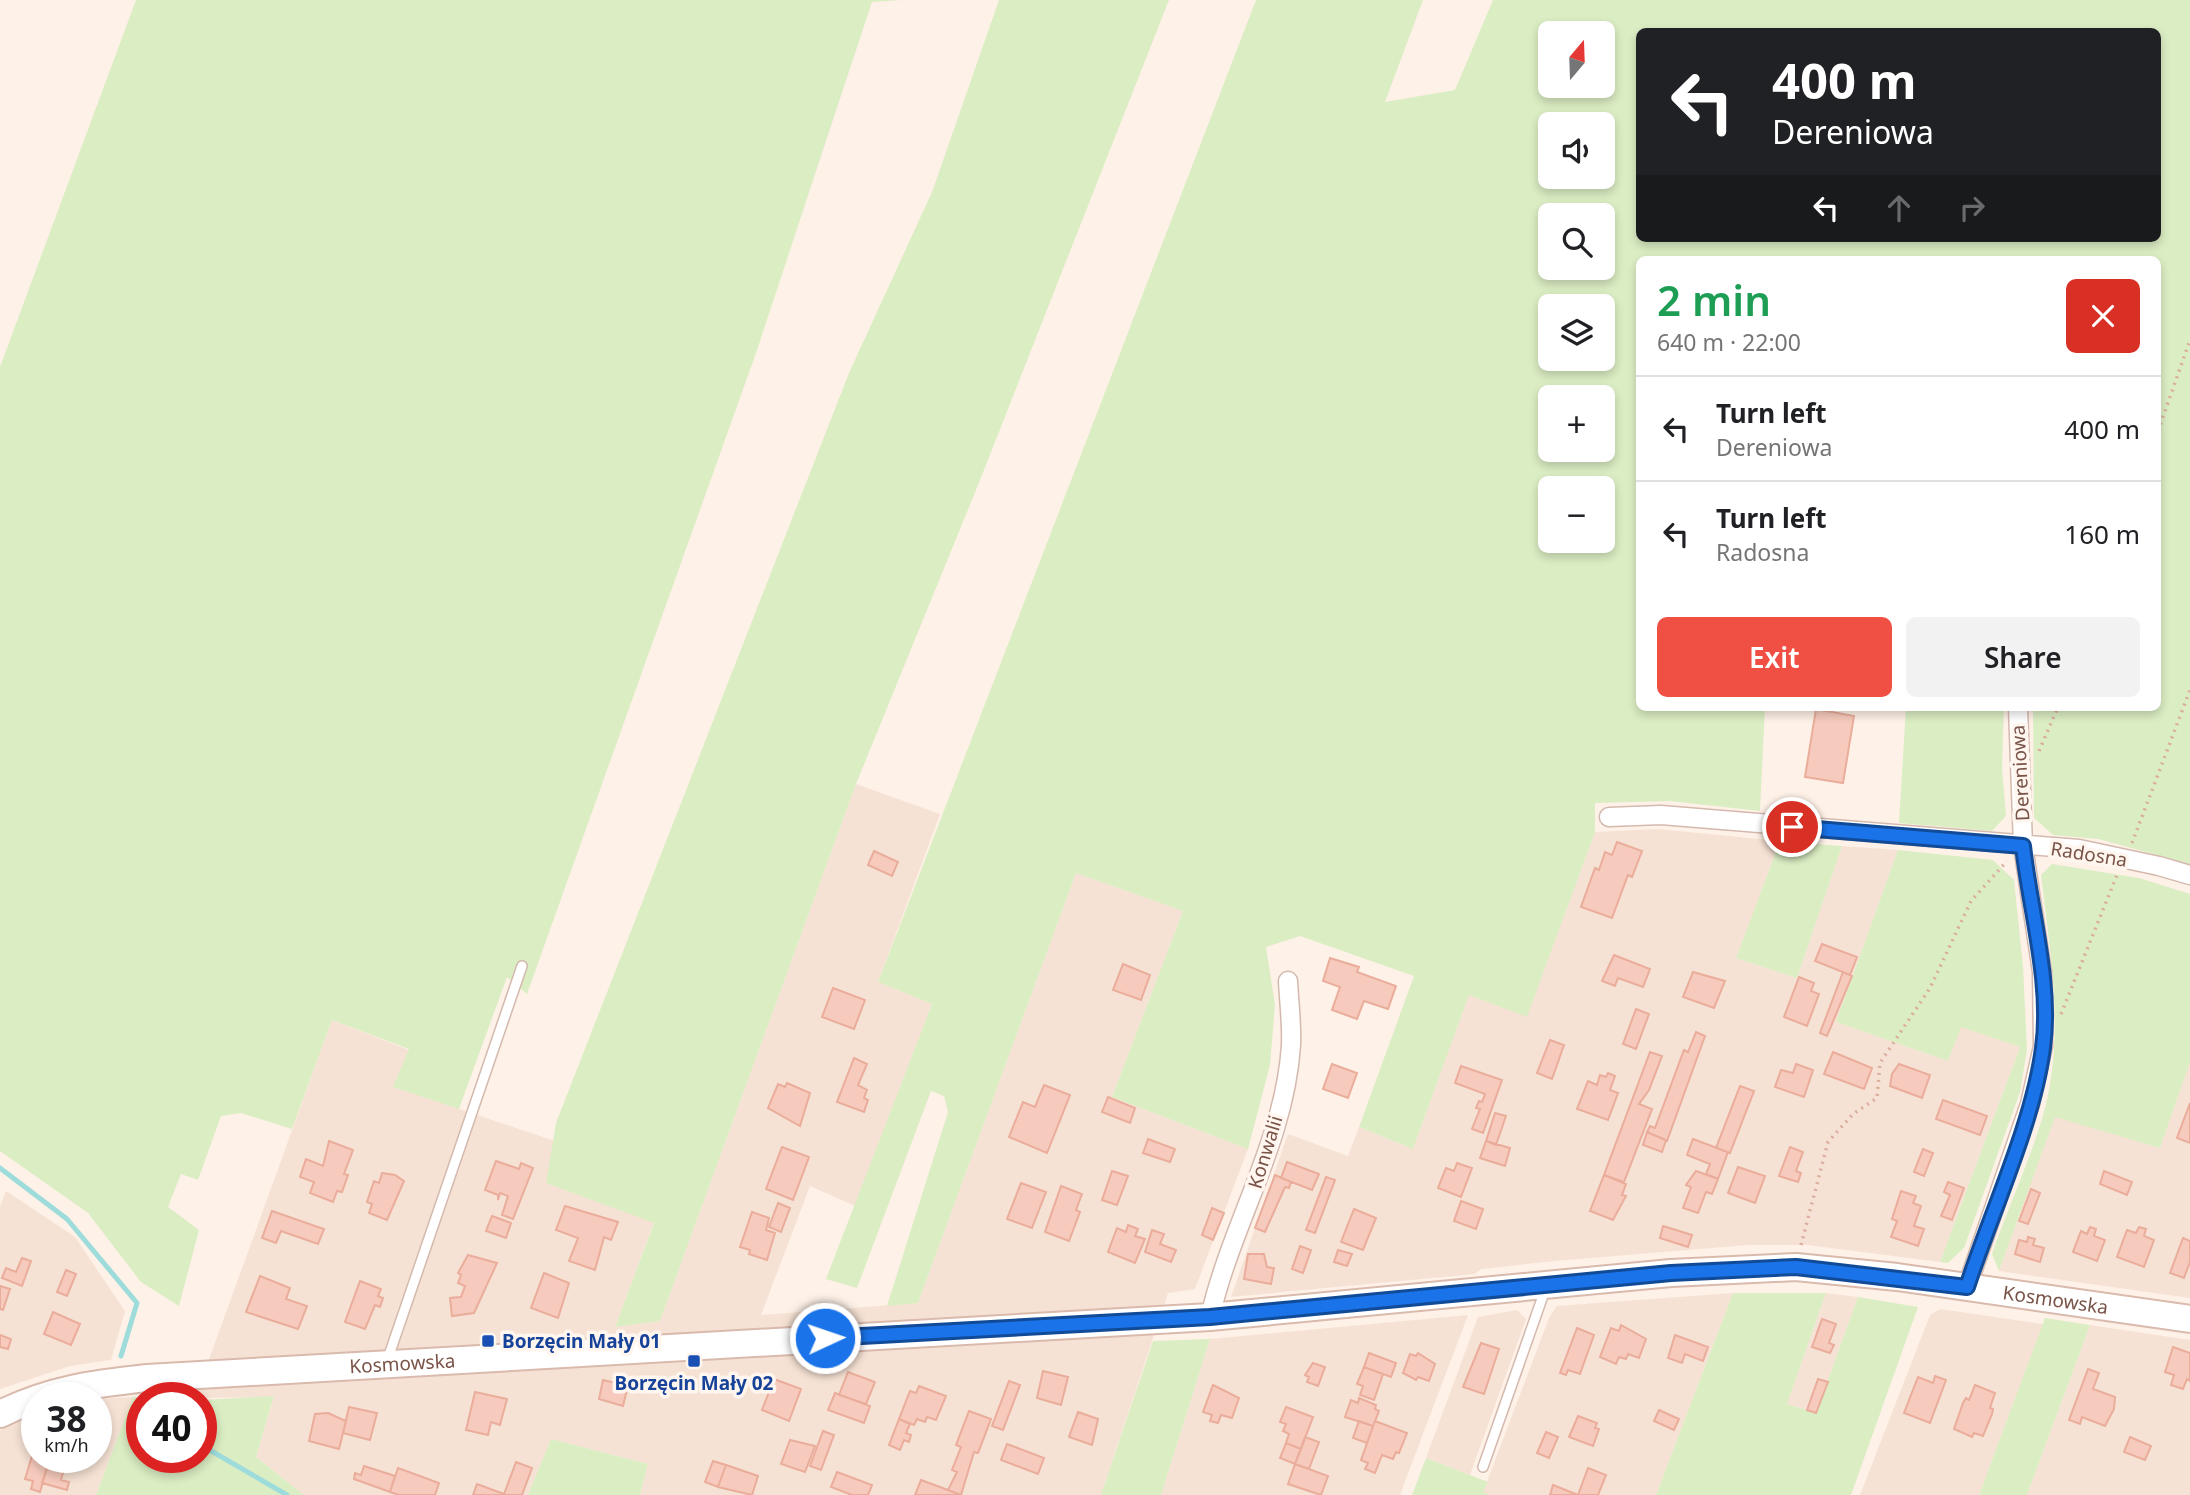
<!DOCTYPE html>
<meta charset="utf-8">
<style>
body{margin:0;font-family:"Noto Sans",sans-serif;background:#f2f2f2;color:#202124;height:100vh;display:flex;flex-direction:column;font-size:26px;white-space:nowrap}
*{box-sizing:border-box;margin:0}
p{font-size:23px;color:#757577}
.icon{flex:none;width:38px;height:38px;fill:none;stroke:currentColor;stroke-width:2;stroke-linecap:round;stroke-linejoin:round}
.map{position:relative;flex:1;overflow:hidden}
.drawer{position:absolute;left:1636px;top:256px;width:525px;height:455px;display:flex;flex-direction:column;background:#fff;border-radius:10px;box-shadow:0 4px 10px #0003}
.drawer>*{flex:none}
.top-card{position:absolute;left:1636px;top:28px;width:525px;height:214px;border-radius:10px;box-shadow:0 4px 10px #0003;background:#202124;color:#fff;overflow:hidden}
.needle{width:46px;rotate:19deg}
.buttons{position:absolute;left:1538px;top:21px;display:grid;gap:14px}
.buttons a{display:grid;place-items:center;width:77px;height:77px;border-radius:10px;background:#fff;box-shadow:0 4px 10px #0003;font-size:35px}
.speed{position:absolute;left:21px;top:1382px;display:flex;gap:14px;font-size:35px;font-weight:700;text-align:center}
.speed>*{display:grid;place-content:center;width:91px;height:91px;border-radius:50%;background:#fff;box-shadow:0 4px 10px #0003;line-height:1}
.speed small{font-size:18px;font-weight:400}
.speed .limit{border:10px solid #d22;background:#fff;color:#111}
.pin{position:absolute;display:grid;place-items:center;width:60px;height:60px;color:#fff;margin:-30px;border:4px solid #fff;border-radius:50%;box-shadow:0 2px 7px #0007}
.me{position:absolute;width:77px;margin:-38px;rotate:87deg;stroke-linejoin:round;filter:drop-shadow(0 0 5px #0008)}
.turn{display:flex;align-items:center;gap:24px;height:147px;padding:0 21px;font-size:32px}
.turn .icon{width:91px;height:91px;stroke-width:2.5}
.turn b{display:block;font-size:49px;line-height:60px}
.lanes{display:flex;align-items:center;height:66px;padding:0 21px;background:#0003;justify-content:center;gap:35px;direction:ltr}
.lanes .off{opacity:.35}
.round{display:grid;place-items:center;flex:none;width:74px;height:74px;border-radius:10px;background:#f2f2f2}
.summary{display:flex;align-items:center;justify-content:space-between;height:119px;padding:0 21px}
h1{font-size:42px;font-weight:600;line-height:52px;color:#1e9e55}
.action{display:flex;gap:14px;margin-top:auto;padding:14px 21px}
.action a{flex:1;height:80px;border-radius:10px;background:#f05043;color:#fff;font-size:28px;font-weight:600;line-height:80px;text-align:center}
.action a+a{background:#f2f2f2;color:#202124}
ul{padding:0;list-style:none}
li{display:flex;align-items:center;gap:21px;height:105px;padding:0 21px;border-top:2px solid #e0e0e0}
li div{flex:1}
li b{display:block;font-size:26px}
li em{font-style:normal}
.map>svg:first-child{display:block}
</style>
<div class="map">
<svg width="2190" height="1495" viewBox="0 0 2190 1495">
<rect width="100%" height="100%" fill="#fef1e7"/>
<!-- residential -->
<path fill="#f6e2d4" d="M856,784l84,30 -62,168 54,22 -77,202 -45,-20 -49,129 157,-12 158,-430 107,38 -71,186 136,52 -53,140 -27,4 -67,202h-461l8,-31 -97,-25 -23,56h-224l-48,-38 18,-60 -79,1 137,-378 77,30 -15,37 161,54 -9,42 108,39 -39,105 45,-6z
M1658,829l122,12 -44,117 61,20 45,-132 56,4 -62,172 112,39 12,-35 60,21 -80,215 -133,-17h-59l-193,16 -74,8 -6,5 -244,23 57,-163 60,22 11,-29 54,22 56,-154 58,21 68,-184z
M2190,1062v236l-191,-27 56,-155 105,32z
M6,1191l69,46 50,74 -14,49 -41,6 -70,23v-182z
M1733,1293l-77,202h-166l-7,-3 66,-174 8,-12z
M1826,1293l32,4 -42,116 -29,-9z
M1940,1309l103,15 -64,171h-119l70,-180z
M1517,1310l9,9 -56,156 -44,-17 52,-141z
M1468,1315l-68,180h-239l49,-156z
M2090,1325l100,15v155h-163z
M133,1397l-37,98h-96v-65l37,-18v46h59v-59z"/>
<!-- green -->
<path fill="#dbedc3" fill-rule="evenodd" d="M136,0h766l-30,2 -116,351 -229,641 -20,-17 -48,132 -66,-22 16,-38 -77,-29 -40,109 -51,-16 -20,3 -23,64 -17,-6 -13,33 31,23 -20,76 -38,-24 -53,-69 -88,-62v-784z
M999,0h170l-191,485 -122,299 -196,537 -45,6 39,-104 -108,-40 10,-60 293,-750 83,-181z
M1256,0h167l-38,102 70,-12 38,-90h697v864l-92,-25 -45,-4 -19,-17 -1,-111h125v-448h-518v448h125l-5,104 -90,-10 -75,2v29l-68,185 -58,-22 -56,154 -54,-22 55,-151 -114,-40 -34,11 9,58 -5,60 -22,84 -136,-52 71,-186 -107,-38 -158,430 -31,3 61,-194 -4,-16 -13,-5 -74,197 -31,-9 106,-275 -54,-22zM1640,32h518v206h-518zM1603,33v53h-53v-53zM1550,124h53v53h-53zM1550,215h53v53h-53zM1550,306h53v53h-53zM1550,397h53v53h-53zM1550,488h53v53h-53z
M1906,707h98l-2,61 4,48 -14,15 -93,-8z
M1780,841l62,5 -45,132 -61,-20z
M1898,850l95,10 21,20 9,86 4,84 -7,42 -56,156 -16,15 -8,-1 80,-215 -59,-20 -13,34 -112,-39z
M2052,864l87,14 51,16v168l-30,86 -105,-31 -56,154 -7,-17c17,-49 41,-100 54,-150 18,-75 4,-154 -5,-229z
M1733,1293h93l-39,111 29,9 42,-116 60,10 -67,188h-195z
M2045,1318l45,7 -63,170h-48z
M1210,1339l-49,156h-60l52,-154z
M274,1396l-18,61 48,38h-208l37,-98 22,1h-13v60h59v-58z
M551,1439l97,25 -8,31h-112z
M1426,1458l62,24 -5,10 7,3h-78z"/>
<g fill="none" stroke-linecap="round" stroke-linejoin="round">
<!-- stream -->
<path stroke="#9edcdc" stroke-width="5" d="M0,1168l67,51 70,84 -16,53
M143,1394l4,4
M201,1445l86,50"/>
</g>
<!-- building -->
<path fill="#f6cabc" stroke="#eaad9b" stroke-width="2" d="M1816,709l38,7 -11,67 -38,-6z
M1617,842l25,9 -10,26 -4,-2 -16,43 -31,-11 14,-39 4,2 6,-18 7,3z
M874,851l24,11 -6,14 -24,-11z
M1822,944l35,13 -7,18 -35,-14z
M1614,955l36,14 -7,18 -25,-9 -3,8 -13,-5z
M1330,958l29,9 -2,5 39,14 -8,23 -24,-8 -7,18 -25,-9 8,-23 -17,-6z
M1123,964l27,11 -9,25 -28,-10z
M1693,972l32,9 -11,27 -31,-11z
M1843,972l9,4 -25,60 -7,-3z
M1799,977l15,6 -3,8 8,3 -12,32 -23,-9z
M833,988l32,12 -11,29 -32,-12z
M1636,1009l13,5 -13,35 -13,-5z
M1696,1032l9,4 -38,105 -20,-9 3,-6 5,2 29,-78 4,2z
M1550,1040l14,5 -12,34 -15,-6z
M1650,1052l12,4 -13,34 -10,14 13,5 -28,73 -20,-7z
M1833,1052l39,16 -8,21 -40,-15z
M854,1058l13,6 -9,21 9,5 -3,8 4,2 -4,12 -27,-10z
M1332,1064l25,9 -9,25 -25,-9z
M1796,1064l17,6 -9,27 -29,-10 6,-17 12,3z
M1899,1064l31,11 -8,23 -32,-12 2,-12z
M1461,1066l41,14 -19,53 -11,-4 8,-20 -4,-1 3,-7 3,1 3,-8 -30,-11z
M1608,1073l7,3 -5,14 8,3 -10,27 -31,-11 11,-28 9,4 3,-10 6,2z
M787,1083l23,10 -10,33 -32,-18 10,-24 7,3z
M1044,1085l26,10 -23,58 -38,-16 14,-35 12,5z
M1740,1086l14,5 -24,62 -14,-5z
M1108,1097l27,11 -5,15 -28,-11z
M1943,1100l44,16 -7,19 -44,-16z
M2190,1103v40l-13,-5z
M1495,1113l11,3 -10,29 -10,-4z
M1647,1132l19,8 -4,12 -19,-7z
M1148,1139l27,10 -5,13 -27,-9z
M1693,1139l35,13 -10,27 -12,-5 4,-10 -23,-9z
M329,1141l24,9 -9,24 4,1 -6,17 -5,-1 -4,11 -23,-9 4,-11 -14,-5 6,-18 17,7z
M1486,1141l24,7 -5,18 -25,-8z
M782,1147l27,10 -16,43 -27,-11z
M1790,1147l13,5 -7,19 5,2 -3,9 -19,-6z
M1923,1149l10,4 -9,23 -10,-4z
M496,1161l23,8 2,-6 12,5 -20,51 -11,-4 6,-19 -8,-3 -2,7v-5l-13,-5z
M1287,1162l32,12 -7,16 -31,-12z
M1457,1163l15,5 -11,29 -23,-9 8,-20 8,3z
M1738,1167l27,9 -10,27 -27,-10z
M1112,1171l16,5 -11,29 -15,-5z
M1696,1171l22,8 -6,15 -6,-2 -8,21 -15,-5 8,-21 -5,-2z
M2104,1171l28,11 -5,13 -27,-11z
M382,1173l13,2 9,6 -17,39 -18,-7 3,-9 -5,-2 7,-21 5,2z
M1275,1175l16,7 -2,6 -4,-1 -20,45 -10,-4z
M1604,1175l22,9 -4,11 4,1 -13,24 -23,-9z
M1326,1177l9,3 -20,53 -9,-3z
M1948,1182l16,6 -12,32 -11,-4 9,-21 -6,-3z
M1021,1183l25,9 -14,36 -25,-9z
M1061,1186l21,8 -6,16 4,2 -11,29 -24,-9z
M2031,1189l9,4 -12,31 -9,-3z
M1901,1191l15,5 -3,7 8,3 -7,20 10,3 -6,17 -27,-9 6,-16 -5,-2z
M1461,1201l22,8 -7,20 -22,-8z
M778,1203l12,5 -9,24 -12,-5z
M565,1206l53,16 -7,18 -7,-3 -9,33 -26,-9 9,-23 -22,-8z
M1212,1208l12,5 -11,27 -11,-5z
M1354,1209l22,9 -13,32 -22,-8z
M272,1211l52,18 -6,15 -37,-13 -5,12 -14,-5z
M752,1212l17,6 -3,12 9,3 -8,27 -18,-6 1,-4 -10,-3z
M492,1216l19,7 -5,15 -20,-7z
M1128,1225l10,4 -3,7 10,3 -10,24 -27,-11 9,-24 9,4z
M1663,1226l29,9 -4,12 -28,-9z
M2090,1227l6,2 -2,7 11,4 -8,21 -24,-9 8,-21 6,3z
M2139,1227l7,2 -2,7 10,4 -10,27 -27,-10 10,-27 9,3z
M1152,1230l12,4 -4,10 16,6 -5,12 -26,-10z
M2028,1237l7,2 -2,6 11,3 -4,14 -25,-8 4,-14 8,2z
M2183,1238l7,3v21l-6,16 -14,-5z
M1300,1246l11,4 -8,23 -11,-4z
M1338,1250l14,4 -5,12 -13,-4z
M1248,1254h16l3,13 7,1 -3,16 -27,-5z
M468,1255l29,8 -23,50 -22,3 -2,-18 11,-1 4,-11 -7,-3 3,-8 -3,-2z
M22,1258l9,3 -9,25 -20,-8 4,-10 10,4z
M66,1270l10,4 -9,22 -10,-4z
M544,1273l25,10 -11,35 -27,-10z
M260,1276l30,12 -4,11 21,7 -9,23 -52,-17z
M360,1281l21,8 -3,7 5,2 -3,9 -5,-2 -10,24 -20,-7z
M0,1286l10,3 -7,21 -3,-1z
M53,1312l27,12 -9,21 -27,-11z
M1822,1319l14,5 -7,19 5,2 -4,8 -18,-6z
M1621,1325l25,14 -7,19 -11,-4 -2,5 -7,-2 -3,7 -16,-7 11,-29 8,3z
M1577,1328l17,7 -14,39 -12,-4 -2,5 -6,-2z
M0,1335l11,4 -3,10 -8,-2z
M1675,1335l33,12 -5,14 -18,-7 -3,9 -14,-5z
M1481,1343l18,6 -15,45 -21,-7z
M2173,1347l17,6v28l-3,-2 -4,10 -12,-4 3,-10 -9,-3z
M1369,1353l27,10 -5,14 -27,-10z
M1418,1353l17,11 -6,17 -11,-4 -2,3 -13,-7 7,-19 6,2z
M1313,1363l12,4 -7,19 -11,-4 2,-5 -4,-2z
M1364,1367l19,7 -9,26 -14,-5 3,-9 -6,-2z
M2088,1369l11,4 -6,16 22,8 -1,12 -9,17 -23,-9 -2,7 -11,-4z
M1043,1371l25,6 -7,28 -24,-7z
M848,1372l27,10 -9,22 -27,-9z
M1935,1376l11,4 -16,43 -26,-10 14,-36 15,6z
M774,1379l27,10 -12,32 -27,-11z
M1818,1379l10,3 -12,31 -9,-3z
M603,1380l25,6 -5,20 -24,-7z
M1009,1381l11,4 -17,45 -11,-4z
M1213,1385l26,13 -7,20 -11,-3 -3,8 -8,-2 2,-6 -9,-3z
M1975,1385l20,8 -5,15 3,1 -1,5 -9,22 -9,-3 -2,4 -18,-8 9,-26 3,-5 3,2z
M919,1386l27,10 -10,24 -9,-3 -2,5 -8,-3 -3,6 -15,-6 11,-28 6,2z
M475,1392l32,7 -7,26 -9,-3 -3,13 -22,-5z
M835,1393l35,13 -6,17 -36,-13z
M1359,1398l17,7 -1,4 4,2 -6,15 -28,-9 6,-17 7,3z
M349,1407l28,6 -7,27 -27,-7z
M1286,1407l27,10 -12,32 -15,-6 3,-9 -6,-3 3,-7 -6,-2z
M1659,1410l20,9 -5,11 -20,-9z
M969,1411l22,8 -13,34 -4,-1 -13,43 -13,-5 9,-18 -5,-2 9,-23 -5,-2z
M1078,1412l20,7 -6,26 -23,-8z
M328,1413l18,8 -7,28 -30,-8 6,-27z
M1578,1416l19,7 -2,5 4,1 -6,17 -24,-9z
M899,1419l11,5 -4,9 5,2 -2,7 -5,-2 -4,10 -11,-5z
M1359,1421l14,5 -6,17 -14,-5z
M1375,1421l32,12 -8,20 -3,-1 -3,7 -11,-4 -7,18 -10,-4 3,-6 -7,-3z
M823,1431l11,4 -13,35 -11,-4z
M1546,1432l12,5 -9,21 -12,-5z
M1305,1437l14,5 -10,27 -14,-5z
M2130,1437l21,9 -6,14 -21,-8z
M790,1440l25,6 -10,26 -24,-8z
M1286,1443l15,6 -6,15 -15,-6z
M1007,1444l37,14 -6,16 -37,-14z
M32,1456l17,5 -9,31 -9,-3 2,-8 -8,-2z
M49,1461l16,5 -4,14 8,2 -2,8 -25,-7z
M713,1461l13,4 -8,22 -13,-5z
M516,1462l16,6 -10,27h-49l4,-11 27,10z
M1295,1464l33,12 -7,19 -33,-11z
M726,1465l32,11 -6,19 -34,-8z
M364,1466l31,10 -5,16 -36,-13 1,-6 6,2z
M398,1468l41,15 -4,12h-36l-9,-3z
M1588,1468l18,7 -8,20h-20z
M837,1472l35,13 -4,10h-16l-21,-8z
M921,1480l27,10 13,5h-46z
M1553,1485l25,10h-28z"/>
<g fill="none" stroke-linecap="round" stroke-linejoin="round">
<defs>
<path id="lane" d="M387,1361l135,-395
M1483,1467l62,-177"/>
<path id="street" d="M1609,817l52,-2 418,34 80,17 31,9
M1967,1287l63,-183 13,-58 -1,-74 -19,-126 -5,-139
M1210,1317c21,-92 75,-176 81,-272 1,-21 -2,-43 -3,-64"/>
<g id="secondary">
<path id="s1" d="M0,1414c51,-25 92,-30 147,-36l1063,-61 461,-44 125,-6 101,10 293,42"/>
</g>
</defs>
<!-- lane casing -->
<use href="#lane" stroke="#d4b9ae" stroke-width="12"/>
<!-- street casing -->
<use href="#street" stroke="#d4b9ae" stroke-width="21"/>
<!-- secondary casing -->
<use href="#secondary" stroke="#d9baad" stroke-width="30"/>
<!-- path -->
<path stroke="#dbad9e" stroke-width="3.5" stroke-dasharray="2 5" stroke-linecap="butt" d="M2158,431l32,-91
M2039,751l19,-44
M2132,843l58,-153
M2061,1014l56,-139
M1801,1245l27,-103 25,-28 24,-16 3,-35 50,-75 41,-87 36,-40"/>
<!-- lane -->
<use href="#lane" stroke="#fff" stroke-width="9"/>
<!-- street -->
<use href="#street" stroke="#fff" stroke-width="18"/>
<!-- secondary -->
<use href="#secondary" stroke="#fff" stroke-width="26"/>
</g>
<g fill="none" stroke-linecap="round" stroke-linejoin="round">
<defs>
<path id="route" d="M825,1338l385,-21 461,-44 125,-6 171,20c24,-74 66,-163 76,-239 9,-65 -13,-138 -20,-202l-231,-19"/>
</defs>
<!-- route casing -->
<use href="#route" stroke="#114b97" stroke-width="18"/>
<!-- route -->
<use href="#route" stroke="#1a73e8" stroke-width="12"/>
</g>
<!-- markers -->
<g fill="#1a4fb4" stroke="#fff6ef" stroke-width="2.5">
<rect x="481" y="1334" width="14" height="14" rx="3.5"/>
<rect x="687" y="1354" width="14" height="14" rx="3.5"/>
</g>
<g text-anchor="middle" stroke-width="7" stroke-linejoin="round" paint-order="stroke">
<!-- street labels -->
<g font-size="19" fill="#7a5348" stroke="#fff6ef">
<text transform="translate(2020 773) rotate(-93)" y="7">Dereniowa</text>
<text transform="translate(2089 854) rotate(9)" y="7">Radosna</text>
<text transform="translate(1265 1152) rotate(-73)" y="7">Konwalii</text>
<text dy="7" stroke="none"><textPath href="#s1" startOffset="2067">Kosmowska</textPath></text>
<text dy="7" stroke="none"><textPath href="#s1" startOffset="408">Kosmowska</textPath></text>
</g>
<!-- transit labels -->
<g font-size="19" font-weight="bold" fill="#164399" stroke="#fff6ef" text-anchor="start">
<text x="502" y="1348">Borzęcin Mały 01</text>
<text x="694" y="1390" text-anchor="middle">Borzęcin Mały 02</text>
</g>
</g>
</svg>
<div class="buttons">
<a><svg class="needle" viewBox="-14 -14 28 28"><path d="M0-13l5 13h-10z" fill="#e53935"/><path d="M0 13l5-13h-10z" fill="#757577"/></svg></a>
<a><svg class="icon" aria-label="sound" viewBox="0 0 24 24"><path d="M4 9h4l5-4v14l-5-4H4zM17 9q2 3 0 6"/></svg></a>
<a><svg class="icon" aria-label="search" viewBox="0 0 24 24"><circle cx="10" cy="10" r="6"/><path d="M15 15l6 6"/></svg></a>
<a><svg class="icon" aria-label="layers" viewBox="0 0 24 24"><path d="M12 4l9 5-9 5-9-5zM3 14l9 5 9-5"/></svg></a>
<a>+</a>
<a>−</a>
</div>
<div class="speed"><div>38<small>km/h</small></div><div class="limit">40</div></div>
<div class="pin" style="left:1792px;top:827px;background:#d93025"><svg class="icon" aria-label="arrive" viewBox="0 0 24 24"><path d="M6 21V4h12l-3 4 3 4H6"/></svg></div>
<svg class="me" style="left:825px;top:1338px" viewBox="-20 -20 40 40"><circle r="17" fill="#1a73e8" stroke="#fff" stroke-width="3"/><path d="M0-11L8 9 0 5-8 9z" fill="#fff"/></svg>
<div class="top-card">
<div class="turn"><svg class="icon" aria-label="left" viewBox="0 0 24 24"><path d="M17 20v-9H6M10 6l-5 5 5 5"/></svg><div><b>400 m</b>Dereniowa</div></div>
<div class="lanes"><svg class="icon" aria-label="left" viewBox="0 0 24 24"><path d="M17 20v-9H6M10 6l-5 5 5 5"/></svg><svg class="icon off" aria-label="ahead" viewBox="0 0 24 24"><path d="M12 20V5M6 11l6-6 6 6"/></svg><svg class="icon off" aria-label="right" viewBox="0 0 24 24"><path d="M7 20v-9h11M14 6l5 5-5 5"/></svg></div>
</div>
<section class="drawer">
<div class="summary"><div><h1>2 min</h1><p>640 m · 22:00</p></div><a class="round" style="background:#d93025;color:#fff"><svg class="icon" aria-label="close" viewBox="0 0 24 24"><path d="M6 6l12 12M18 6L6 18"/></svg></a></div>
<ul>
<li><svg class="icon" aria-label="left" viewBox="0 0 24 24"><path d="M17 20v-9H6M10 6l-5 5 5 5"/></svg><div><b>Turn left</b><p>Dereniowa</p></div><em>400 m</em></li>
<li><svg class="icon" aria-label="left" viewBox="0 0 24 24"><path d="M17 20v-9H6M10 6l-5 5 5 5"/></svg><div><b>Turn left</b><p>Radosna</p></div><em>160 m</em></li>
</ul>
<div class="action"><a>Exit</a><a>Share</a></div>
</section>
</div>
